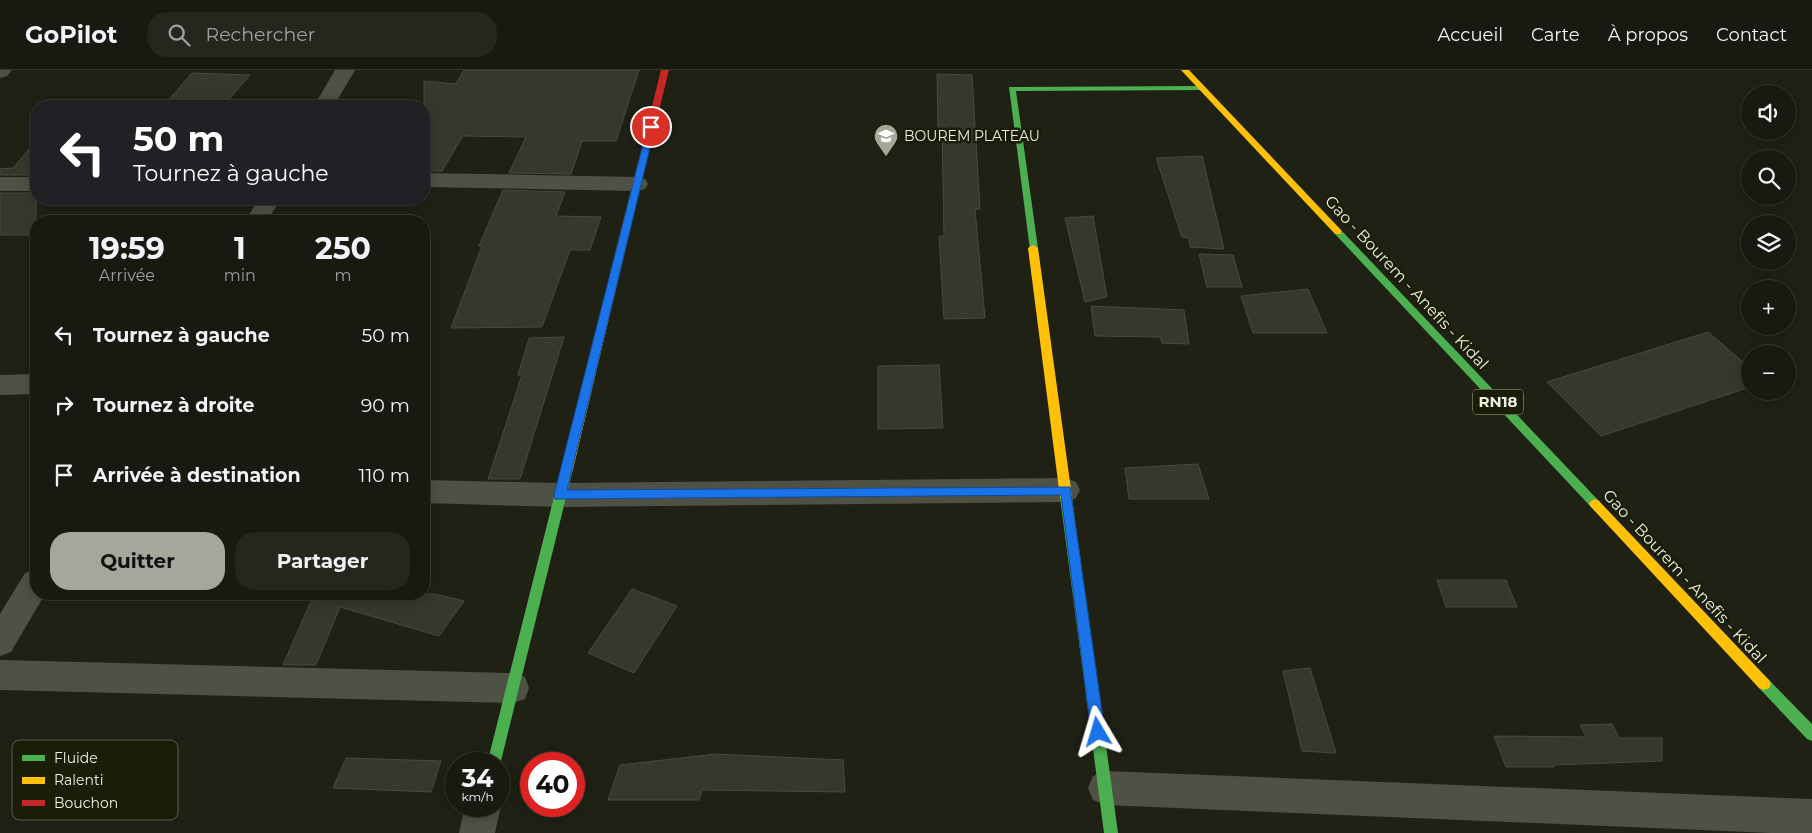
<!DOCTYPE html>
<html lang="fr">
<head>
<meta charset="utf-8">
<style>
	body { margin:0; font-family:Montserrat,sans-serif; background:#25261e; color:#f1f3f6; height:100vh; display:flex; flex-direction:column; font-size:19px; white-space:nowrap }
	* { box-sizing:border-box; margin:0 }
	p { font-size:16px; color:#9fa09f }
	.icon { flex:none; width:28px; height:28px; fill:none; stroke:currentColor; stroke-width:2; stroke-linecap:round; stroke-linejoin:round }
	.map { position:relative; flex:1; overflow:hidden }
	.side { position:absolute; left:30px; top:145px; width:400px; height:385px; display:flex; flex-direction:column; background:#181910; border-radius:20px; box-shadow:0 2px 12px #0003,0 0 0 1px #363830 }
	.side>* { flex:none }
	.top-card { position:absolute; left:30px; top:30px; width:400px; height:105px; border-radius:20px; box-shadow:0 2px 12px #0003,0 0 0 1px #363830; background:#202124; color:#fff; overflow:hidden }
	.fabs { position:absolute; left:1741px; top:15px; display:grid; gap:10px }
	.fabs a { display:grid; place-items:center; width:55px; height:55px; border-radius:50%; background:#181910; box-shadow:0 2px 12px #0003,0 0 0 1px #363830; font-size:25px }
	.speed { position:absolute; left:445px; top:682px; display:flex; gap:10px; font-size:25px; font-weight:700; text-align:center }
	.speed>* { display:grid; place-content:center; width:65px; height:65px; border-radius:50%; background:#181910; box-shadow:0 2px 12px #0003,0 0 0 1px #363830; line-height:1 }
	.speed small { font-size:12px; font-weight:400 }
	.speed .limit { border:8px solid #d22; background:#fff; color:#111 }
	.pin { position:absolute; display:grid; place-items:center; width:42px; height:42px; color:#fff; margin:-21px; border:2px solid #fff; border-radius:50%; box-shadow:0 1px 5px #0007 }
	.me { position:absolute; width:55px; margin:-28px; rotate:353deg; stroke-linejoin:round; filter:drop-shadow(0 0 4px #0008) }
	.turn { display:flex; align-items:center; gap:18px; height:105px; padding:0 20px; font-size:22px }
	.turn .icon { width:65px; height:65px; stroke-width:2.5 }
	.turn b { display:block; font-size:35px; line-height:42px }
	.eta { display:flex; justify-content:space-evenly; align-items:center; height:85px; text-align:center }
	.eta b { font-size:30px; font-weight:700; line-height:35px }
	.action { display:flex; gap:10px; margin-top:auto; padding:10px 20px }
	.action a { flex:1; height:58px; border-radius:20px; background:#a5a79a; color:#111; font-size:20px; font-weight:700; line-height:58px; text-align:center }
	.action a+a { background:#25261e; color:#f1f3f6 }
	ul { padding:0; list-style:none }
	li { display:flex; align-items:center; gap:15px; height:70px; padding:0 20px }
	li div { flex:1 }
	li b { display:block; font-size:19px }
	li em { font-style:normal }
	header { display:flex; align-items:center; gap:30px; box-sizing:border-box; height:70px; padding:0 25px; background:#181910; border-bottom:1px solid #363830 }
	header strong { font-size:24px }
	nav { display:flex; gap:28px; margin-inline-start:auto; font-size:18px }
	.search { width:350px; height:45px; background:#25261e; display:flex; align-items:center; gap:12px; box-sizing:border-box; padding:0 18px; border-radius:20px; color:#9fa09f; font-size:19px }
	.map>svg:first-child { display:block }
	.building { fill:#36382c; stroke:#494a40 }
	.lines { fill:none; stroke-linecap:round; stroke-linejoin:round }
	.street { fill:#505145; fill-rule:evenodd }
	.fast { fill:#4caf50; fill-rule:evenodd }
	.slow { fill:#ffc107; fill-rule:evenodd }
	.jam { fill:#c62828; fill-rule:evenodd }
	.route { fill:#1a73e8; stroke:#114b97 }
	.labels { text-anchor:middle; stroke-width:5; stroke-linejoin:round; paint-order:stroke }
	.far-poi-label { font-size:14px; fill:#edefe1; stroke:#1a1d07; text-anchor:start }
	.shield { fill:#1a1d07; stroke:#aeb0a0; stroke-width:1 }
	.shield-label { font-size:15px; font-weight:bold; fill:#edefe1 }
	.street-label { font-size:16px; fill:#edefe1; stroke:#1a1d07 }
	.key { fill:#1a1d07; stroke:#595c48; stroke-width:1 }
	.key-label { font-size:14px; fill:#edefe1 }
</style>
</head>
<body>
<header>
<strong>GoPilot</strong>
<div class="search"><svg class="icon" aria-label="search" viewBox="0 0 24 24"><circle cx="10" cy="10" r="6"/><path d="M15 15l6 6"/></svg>Rechercher</div>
<nav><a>Accueil</a><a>Carte</a><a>À propos</a><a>Contact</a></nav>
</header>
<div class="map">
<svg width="1812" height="763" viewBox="0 0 1812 763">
	<rect width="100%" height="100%" fill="#202115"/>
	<g class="building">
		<path d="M464 0H639L616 71H582L571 104 509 103 526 67 463 66 442 101H424V11L456 14Z"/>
		<path d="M192 3 250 5 223 36H172L175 33H166Z"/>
		<path d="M937 4 972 5 980 139H975L985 248 944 249 939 166H944L942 58H938Z"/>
		<path d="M36 71V105H0V99L13 98Z"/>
		<path d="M1202 86 1224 179 1190 177 1189 168 1182 167 1156 88Z"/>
		<path d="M503 120 565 122 556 146 601 147 590 180H570L542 257 451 258 482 176H479Z"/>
		<rect x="0" y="123" width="36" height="42"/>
		<path d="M1093 146 1107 227 1085 232 1065 148Z"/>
		<path d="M1199 184 1233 185 1242 217H1207Z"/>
		<path d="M1308 219 1327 263H1253L1241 226Z"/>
		<path d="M1091 236 1184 240 1189 274 1162 273 1161 267 1095 266Z"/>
		<path d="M1708 262 1750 298V317L1601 366 1547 312Z"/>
		<path d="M564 267 520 409H488L522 305H518L529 268Z"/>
		<path d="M939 295 943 358 878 359V296Z"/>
		<path d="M1198 394 1209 429H1129L1125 398Z"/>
		<path d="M1437 510H1506L1517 537H1446Z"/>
		<path d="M632 519 677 536 634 603 588 583Z"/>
		<path d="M322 524H435L464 531 439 566 340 537 316 595H283L311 531H321Z"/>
		<path d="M1310 598 1336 683 1302 681 1283 601Z"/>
		<path d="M1612 654 1619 668H1662V691L1554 695V697H1506L1494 666 1586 667 1580 655Z"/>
		<path d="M716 684 843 690 845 722 702 720 699 730H608L620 695Z"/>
		<path d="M346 688 441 691 431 722 333 718Z"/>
	</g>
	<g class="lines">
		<g class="street">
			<path d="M0 0H12L7 6 0 8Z"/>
			<path d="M335 0H355L334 36H314Z"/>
			<path d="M424 103 637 107 645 109 648 114 645 119 637 121 424 117Z"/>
			<rect x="0" y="107" width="36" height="14"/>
			<path d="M259 129H281L267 151H245Z"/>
			<path d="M36 304V324L0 325V305Z"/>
			<path d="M1066 408 1076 412 1080 420 1076 428 1066 432 560 437 424 433V410L560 413Z"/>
			<path d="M36 499V524H45L11 582 0 586V544L25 503Z"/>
			<path d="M0 590 513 603 525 607 529 618 525 629 513 633 0 620Z"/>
			<path d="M1105 701 1812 729V763H1771L1105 735 1093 730 1088 718 1093 706Z"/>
			<path d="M499 732 501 736 495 763H459L465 736H499Z"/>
		</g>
		<g class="fast">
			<path d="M1201 16 1205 18 1204 20 1016 21 1038 178 1036 180H1030L1009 17Z"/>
			<path d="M1338 159 1341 160 1599 431 1601 434 1599 437 1595 439 1591 437 1335 164V160Z"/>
			<path d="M567 394 571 396 573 399 499 699V694H487L561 399 563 396Z"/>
			<path d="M1066 422 1070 424 1072 427 1118 763H1104L1060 427 1062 424Z"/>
			<path d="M1764 608 1769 610 1812 654V671L1807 669 1759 618 1757 614 1759 610Z"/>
		</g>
		<g class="slow">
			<path d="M1181 0H1189L1341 160V164H1335Z"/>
			<path d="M642 90 646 93 573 399 571 402H563L561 399 638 93Z"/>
			<path d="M1033 175 1038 178 1072 427 1070 430H1062L1060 427 1028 178Z"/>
			<path d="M1595 429 1599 431 1769 610 1771 614 1769 618 1764 620 1759 618 1591 437 1589 434 1591 431Z"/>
		</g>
		<path class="jam" d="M661 0H669L646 93 642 96 638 93Z"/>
	</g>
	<path class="route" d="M648 55 655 57 567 420 1070 417 1105 662 1103 667 1098 669 1093 667 1091 662 1061 425 555 429 554 425Z"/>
	<defs>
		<symbol id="school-pin" viewBox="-11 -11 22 30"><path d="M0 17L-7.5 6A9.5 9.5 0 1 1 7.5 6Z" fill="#a5a79a" stroke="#1a1d07"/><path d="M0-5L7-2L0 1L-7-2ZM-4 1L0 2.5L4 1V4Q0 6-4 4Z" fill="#fff"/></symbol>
	</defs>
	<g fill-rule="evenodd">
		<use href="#school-pin" x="872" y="52" width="28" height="38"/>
	</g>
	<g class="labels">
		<g class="far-poi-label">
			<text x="904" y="71">BOUREM PLATEAU</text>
		</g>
		<rect class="shield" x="1473" y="319.5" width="50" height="25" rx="4"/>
		<g class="shield-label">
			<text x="1498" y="337">RN18</text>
		</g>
		<g class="street-label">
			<text transform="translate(1407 212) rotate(47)" y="6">Gao - Bourem - Anefis - Kidal</text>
			<text transform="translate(1685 506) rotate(47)" y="6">Gao - Bourem - Anefis - Kidal</text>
		</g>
	</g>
	<rect x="12" y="670" width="166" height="80" rx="8" class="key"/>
	<rect x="22" y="685" width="23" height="6" fill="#4caf50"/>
	<rect x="22" y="707" width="23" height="7" fill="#ffc107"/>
	<rect x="22" y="730" width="23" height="6" fill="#c62828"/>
	<g class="key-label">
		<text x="54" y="693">Fluide</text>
		<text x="54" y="715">Ralenti</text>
		<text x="54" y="738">Bouchon</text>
	</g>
</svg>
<div class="fabs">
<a><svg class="icon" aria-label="sound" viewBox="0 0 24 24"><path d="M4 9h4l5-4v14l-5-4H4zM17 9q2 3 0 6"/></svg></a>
<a><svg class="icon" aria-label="search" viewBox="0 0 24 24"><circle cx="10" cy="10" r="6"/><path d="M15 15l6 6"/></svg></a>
<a><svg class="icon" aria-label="layers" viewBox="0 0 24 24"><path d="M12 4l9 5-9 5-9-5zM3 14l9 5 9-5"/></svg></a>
<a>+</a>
<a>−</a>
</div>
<div class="speed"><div>34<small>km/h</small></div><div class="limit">40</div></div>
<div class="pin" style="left:651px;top:57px;background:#d93025"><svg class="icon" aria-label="arrive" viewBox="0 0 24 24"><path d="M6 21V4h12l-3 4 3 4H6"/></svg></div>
<svg class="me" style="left:1098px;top:662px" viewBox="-20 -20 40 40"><path d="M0-17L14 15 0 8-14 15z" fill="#1a73e8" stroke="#fff" stroke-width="4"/></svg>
<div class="top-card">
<div class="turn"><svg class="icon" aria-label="left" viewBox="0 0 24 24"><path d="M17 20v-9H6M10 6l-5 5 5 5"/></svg><div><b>50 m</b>Tournez à gauche</div></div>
</div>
<section class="side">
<div class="eta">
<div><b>19:59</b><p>Arrivée</p></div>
<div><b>1</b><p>min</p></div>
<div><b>250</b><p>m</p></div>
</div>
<ul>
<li><svg class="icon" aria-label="left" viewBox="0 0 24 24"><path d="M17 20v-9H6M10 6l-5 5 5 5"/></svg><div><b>Tournez à gauche</b></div><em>50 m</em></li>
<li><svg class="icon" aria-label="right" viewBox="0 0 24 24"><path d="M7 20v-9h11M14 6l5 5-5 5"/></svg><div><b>Tournez à droite</b></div><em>90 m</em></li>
<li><svg class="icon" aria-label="arrive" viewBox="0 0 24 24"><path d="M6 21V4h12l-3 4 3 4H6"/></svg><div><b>Arrivée à destination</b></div><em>110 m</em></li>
</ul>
<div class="action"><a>Quitter</a><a>Partager</a></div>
</section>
</div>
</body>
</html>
